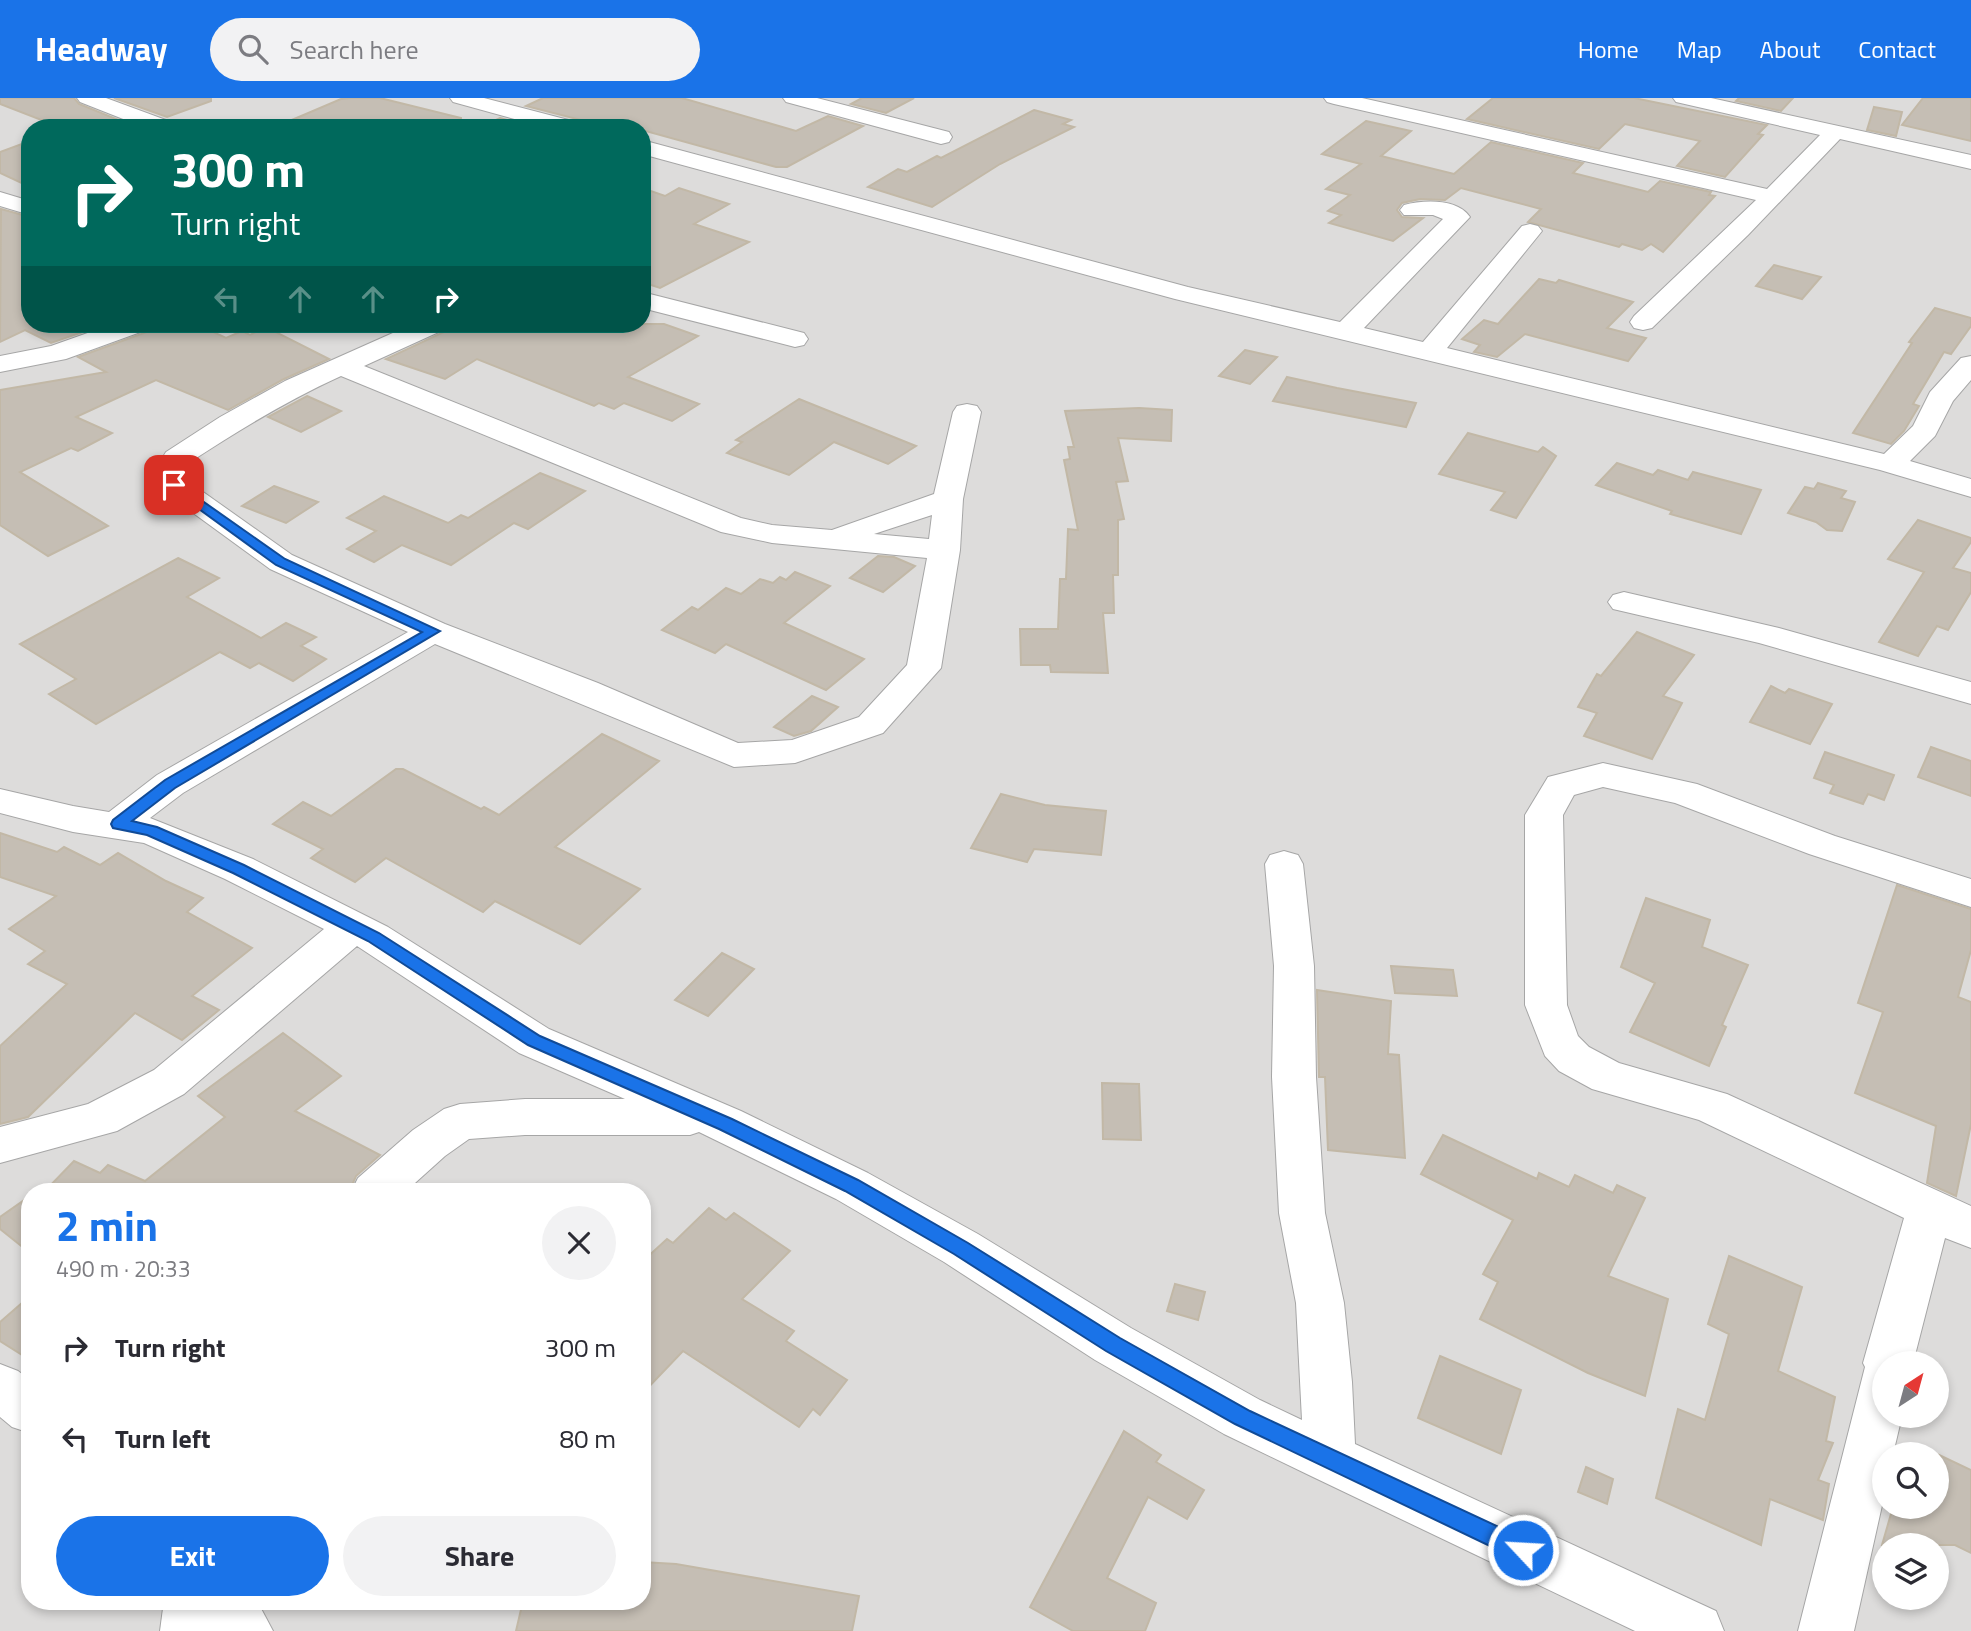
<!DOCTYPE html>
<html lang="en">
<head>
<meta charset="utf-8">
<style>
	body { margin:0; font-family:"Titillium Web",sans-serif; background:#f2f2f3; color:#2b2b33; height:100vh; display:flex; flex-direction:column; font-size:26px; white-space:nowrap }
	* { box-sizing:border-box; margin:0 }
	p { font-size:23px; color:#7c7c81 }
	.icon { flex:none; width:38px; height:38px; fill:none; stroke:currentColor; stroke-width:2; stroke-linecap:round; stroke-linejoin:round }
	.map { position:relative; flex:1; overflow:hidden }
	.panel { position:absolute; left:21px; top:1085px; width:630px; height:427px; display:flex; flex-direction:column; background:#fff; border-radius:28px; box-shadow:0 4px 10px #0003 }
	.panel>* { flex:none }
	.banner { position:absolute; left:21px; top:21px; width:630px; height:214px; border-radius:28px; box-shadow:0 4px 10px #0003; background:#00695c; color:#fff; overflow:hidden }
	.needle { width:46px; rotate:36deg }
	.fabs { position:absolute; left:1872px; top:1253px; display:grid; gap:14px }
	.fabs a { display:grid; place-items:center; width:77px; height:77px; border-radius:50%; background:#fff; box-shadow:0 4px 10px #0003; font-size:35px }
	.pin { position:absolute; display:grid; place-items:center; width:60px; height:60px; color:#fff; margin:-30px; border-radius:14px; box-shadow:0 4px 10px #0006 }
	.me { position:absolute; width:77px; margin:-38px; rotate:295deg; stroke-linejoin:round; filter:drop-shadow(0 0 5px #0008) }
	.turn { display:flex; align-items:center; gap:24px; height:147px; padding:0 35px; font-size:32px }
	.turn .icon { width:91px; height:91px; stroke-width:2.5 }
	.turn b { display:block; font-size:49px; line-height:60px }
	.lanes { display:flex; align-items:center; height:66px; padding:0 35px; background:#0003; justify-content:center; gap:35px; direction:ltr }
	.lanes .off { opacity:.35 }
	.round { display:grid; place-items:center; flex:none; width:74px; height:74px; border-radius:37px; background:#f2f2f3 }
	.summary { display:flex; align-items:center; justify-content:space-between; height:119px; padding:0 35px }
	h1 { font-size:42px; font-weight:700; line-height:52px; color:#1a73e8 }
	.button { display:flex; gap:14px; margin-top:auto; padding:14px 35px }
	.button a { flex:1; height:80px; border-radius:42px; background:#1a73e8; color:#fff; font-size:28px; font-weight:700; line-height:80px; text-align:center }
	.button a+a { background:#f2f2f3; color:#2b2b33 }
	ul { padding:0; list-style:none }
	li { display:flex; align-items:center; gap:21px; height:91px; padding:0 35px }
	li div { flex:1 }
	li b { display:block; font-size:26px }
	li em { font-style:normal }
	header { display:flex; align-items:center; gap:42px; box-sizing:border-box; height:98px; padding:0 35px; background:#1a73e8; color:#fff }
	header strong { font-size:33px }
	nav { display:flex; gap:38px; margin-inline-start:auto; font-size:24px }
	.search { width:490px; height:63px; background:#f2f2f3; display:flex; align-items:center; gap:18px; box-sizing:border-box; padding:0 24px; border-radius:38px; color:#7c7c81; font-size:26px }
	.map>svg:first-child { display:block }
	.residential { fill:#dddcdb; fill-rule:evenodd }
	.building { fill:#c5beb4; stroke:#c2b8a6; stroke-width:2 }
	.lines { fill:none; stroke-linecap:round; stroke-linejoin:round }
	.street-casing { stroke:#a6a6a6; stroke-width:2 }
	.street { fill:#fff; fill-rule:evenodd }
	.route { fill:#1a73e8; stroke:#114b97; stroke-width:2 }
</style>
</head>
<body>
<header>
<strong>Headway</strong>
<div class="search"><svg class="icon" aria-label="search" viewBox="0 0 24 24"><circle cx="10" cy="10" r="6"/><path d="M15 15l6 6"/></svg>Search here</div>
<nav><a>Home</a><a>Map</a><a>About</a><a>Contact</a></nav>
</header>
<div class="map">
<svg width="1971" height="1533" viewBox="0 0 1971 1533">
	<rect width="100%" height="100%" fill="#f0eee4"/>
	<path class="residential" d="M0 0H1971V1533H0ZM30 30H642V226H30ZM30 1094H642V1503H30ZM1885 1265H1937V1318H1885ZM1885 1356H1937V1409H1885ZM1885 1447H1937V1500H1885Z"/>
	<g class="building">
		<path d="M0 0H74L79 6 138 30H62L0 6Z"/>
		<path d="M114 0H211V3L167 19Z"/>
		<path d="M351 0H380L461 20 460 30H273L341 1Z"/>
		<path d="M543 0H682L796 33 828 18 863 28 787 69H776L642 32V30H585L581 22 526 8Z"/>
		<path d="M862 0H914L886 15 851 6Z"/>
		<path d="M1493 0H1634L1767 27 1758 36 1763 37 1725 79 1677 68 1700 43 1625 26 1599 51 1467 21Z"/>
		<path d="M1739 0H1793L1781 13 1736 3Z"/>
		<path d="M1923 0H1971V43L1902 27Z"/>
		<path d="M1874 9 1902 14 1896 38 1867 32Z"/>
		<path d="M1034 12 1071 22 1063 26 1074 29 1000 66 932 109 868 89 898 71 907 74 937 58 941 60Z"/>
		<path d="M500 20 536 30H479Z"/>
		<path d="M1366 23 1411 33 1381 58 1454 76 1491 44 1583 65 1573 75 1648 94 1660 83 1711 94 1709 97 1715 98 1663 154 1651 146 1642 152 1622 146 1619 149 1528 124 1541 111 1461 90 1445 102 1420 101 1402 105 1397 112 1402 119 1423 120 1393 143 1329 125 1341 117 1328 113 1350 97 1326 91 1361 66 1322 56Z"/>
		<path d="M30 43V89L0 75V54Z"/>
		<path d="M642 90 665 98 679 90 729 106 694 126 749 144 660 190 642 184Z"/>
		<path d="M1 111 30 119V226H106L51 245 25 232 0 244Z"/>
		<path d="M1774 167 1821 179 1802 201 1756 188Z"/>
		<path d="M1539 181 1556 185 1559 182 1633 204 1607 230 1646 240 1628 263 1525 236 1497 259 1474 254 1480 247 1462 241 1484 222 1498 226Z"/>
		<path d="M1935 210 1971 220V228L1951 256 1944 254 1913 306 1919 308 1904 333 1891 346 1853 335 1912 245 1909 244Z"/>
		<path d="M153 226H196L226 240 242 233 250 237 266 229 329 261 284 281 228 312 156 282 76 319 112 335 78 353 71 350 20 374 108 428 48 458 0 427V292L106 274 78 259 147 234Z"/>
		<path d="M450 226H664L698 238 628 279 699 306 672 323 624 305 614 311 599 305 594 308 477 261 445 281 386 261 444 234Z"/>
		<path d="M1245 252 1277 259 1250 286 1219 278Z"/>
		<path d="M1287 279 1337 290 1416 305 1406 329 1273 303Z"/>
		<path d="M307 298 341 313 301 334 268 319Z"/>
		<path d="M799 301 916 348 888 366 834 344 789 377 727 355 742 344 736 342Z"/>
		<path d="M1139 310 1172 312 1171 343 1118 340 1128 383 1116 384 1124 421 1118 422V477H1113L1114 515H1103L1108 575 1051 574 1050 567H1021L1020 531H1058L1060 481H1066L1068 431 1078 432 1064 362 1070 361 1068 349H1074L1065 313Z"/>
		<path d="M1468 335 1538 354 1543 349 1556 358 1516 420 1491 412 1505 394 1439 376Z"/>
		<path d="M1617 365 1653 377 1658 372 1688 382 1693 374 1761 392 1741 436 1670 416 1672 413 1596 387Z"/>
		<path d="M540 375 585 393 528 431 514 425 451 467 402 447 374 464 347 451 376 433 347 420 384 398 448 425 461 417 468 420Z"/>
		<path d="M1818 385 1846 393 1841 400 1855 404 1842 433 1827 432 1816 424 1788 415 1805 389 1814 391Z"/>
		<path d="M274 388 318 404 286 425 242 408Z"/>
		<path d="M1918 422 1971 440V444L1953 470 1971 475V494L1948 532 1937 528 1918 558 1879 544 1924 474 1888 461Z"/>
		<path d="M878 458 894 459 915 468 883 494 850 480Z"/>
		<path d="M178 460 219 480 187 499 261 540 286 525 316 539 301 548 326 561 293 583 259 565 250 570 220 554 96 626 49 596 76 581 20 546Z"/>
		<path d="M795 474 830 488 784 525 864 561 826 592 726 546 715 555 662 532 692 509 698 512 726 490 741 496 760 481 773 485 780 479 786 482Z"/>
		<path d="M1637 534 1694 557 1663 598 1682 605 1652 661 1584 638 1597 615 1578 609 1597 576 1601 578Z"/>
		<path d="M1771 588 1785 595 1789 591 1832 606 1810 646 1750 624Z"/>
		<path d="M812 598 838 609 811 633 794 638 774 629Z"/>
		<path d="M602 636 659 663 555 749 640 791 580 846 495 803 483 814 386 760 355 784 311 760 323 751 273 726 303 704 331 718 396 671H403L481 711 484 709 499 717Z"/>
		<path d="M1931 649 1971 663V698L1918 679Z"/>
		<path d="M1825 654 1894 677 1884 702 1868 696 1863 706 1830 695 1834 687 1814 680Z"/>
		<path d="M1001 696 1045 707 1106 713 1101 757 1034 751 1027 764 971 750Z"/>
		<path d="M0 735 57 754 64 749 100 767 118 755 166 783 203 800 187 814 252 850 192 898 219 912 182 942 135 915 28 1019 0 1026V948L67 886 28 866 45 853 9 831 56 798 0 779Z"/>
		<path d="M1897 787 1971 811V852L1958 899 1971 904V1026L1956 1098 1927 1085 1936 1028 1855 995 1883 914 1858 905Z"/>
		<path d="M1646 800 1710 822 1702 849 1748 867 1722 927 1726 929 1709 968 1630 934 1655 885 1621 869Z"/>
		<path d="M722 855 754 871 708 918 675 902Z"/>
		<path d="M1391 868 1453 872 1457 898 1395 895Z"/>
		<path d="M1317 892 1391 903 1388 956 1399 957 1405 1060 1328 1052 1325 979H1319Z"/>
		<path d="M283 935 341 978 295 1013 380 1057 356 1078 349 1094H44L74 1063 100 1075 108 1067 145 1083 225 1019 198 998Z"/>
		<path d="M1102 985 1139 986 1141 1042 1103 1041Z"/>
		<path d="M1443 1037 1537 1081 1539 1075 1569 1089 1575 1077 1613 1095 1617 1087 1645 1100 1608 1178 1668 1201 1645 1298 1588 1275 1480 1221 1498 1184 1483 1176 1513 1122 1421 1076Z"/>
		<path d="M30 1098V1155L0 1131V1119Z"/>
		<path d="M709 1110 726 1122 734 1115 790 1153 742 1201 794 1233 786 1243 847 1282 820 1317 813 1311 799 1329 683 1253 642 1296V1164L667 1141 673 1145Z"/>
		<path d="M1729 1158 1802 1189 1778 1273 1835 1299 1826 1343 1833 1345 1818 1382 1829 1386 1823 1422 1770 1401 1761 1447 1656 1400 1678 1311 1705 1322 1729 1236 1708 1226Z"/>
		<path d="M1175 1186 1205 1194 1198 1222 1167 1213Z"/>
		<path d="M30 1198V1262L0 1243V1224Z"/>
		<path d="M1440 1258 1521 1292 1501 1356 1418 1320Z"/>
		<path d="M1124 1333 1161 1357 1156 1364 1204 1392 1187 1421 1148 1399 1107 1480 1156 1505 1145 1533H1073L1030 1509Z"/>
		<path d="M1937 1356 1971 1372V1455L1955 1447H1882L1893 1409H1937Z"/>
		<path d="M1586 1369 1613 1381 1607 1406 1578 1394Z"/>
		<path d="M642 1464 676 1466 859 1498 852 1533H516L523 1503H642Z"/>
	</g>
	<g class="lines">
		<defs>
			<g id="street">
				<path d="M77 0H106L174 25 177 30H146L80 4Z"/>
				<path d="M450 0H484L580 25 583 30H547L453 4Z"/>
				<path d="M783 0H817L949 34 952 39 949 44 941 46 786 4Z"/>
				<path d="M1324 0H1362L1767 91 1820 37 1676 4 1673 0H1711L1971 57V71L1840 41 1748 137 1652 230 1643 232 1634 230 1630 224 1634 218 1756 102 1334 6 1327 4Z"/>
				<path d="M642 42 1188 189 1340 224 1443 121 1433 117H1404L1400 112 1404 107C1423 102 1457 100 1470 119L1364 230 1423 244 1522 128 1530 126 1538 128 1542 133 1538 138 1447 250 1884 356 1913 328 1930 294 1961 260 1971 258V282L1953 303 1935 338 1910 363 1971 381V399L1880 372 1175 201 642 56Z"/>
				<path d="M0 94 30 103V117L0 108Z"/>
				<path d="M642 194 804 235 808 241 804 247 795 249 642 210Z"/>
				<path d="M113 226H150L146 232 66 261 0 274V258L51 248Z"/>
				<path d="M413 226H447L443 232 364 268 741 420 772 427 832 432 934 396 953 314 957 308 967 306 977 308 981 314 963 401 960 452 941 570 883 635 795 665 734 669 435 546 183 695 150 720 253 761 388 829 549 931 741 1013 868 1075 978 1136 1131 1230 1260 1302 1302 1322 1296 1205 1279 1115 1272 979 1274 868 1265 766 1270 757 1284 753 1298 757 1303 766 1314 868 1316 979 1325 1115 1344 1205 1352 1284 1355 1346 1716 1513 1724 1533H1635L1311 1378 1224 1336 1095 1262 944 1164 836 1101 699 1034 690 1037H525L469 1041 445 1058 405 1094H351L358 1080 413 1032 444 1011 460 1006 525 1001H625L519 955 357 848 184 996 117 1033 0 1065V1029L88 1006 154 972 324 831 225 781 144 745 73 734 0 715V691L73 708 109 714 157 677 408 534 270 471 163 393C157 383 159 364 166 354L220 319 285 283ZM341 278 721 434 772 445 927 460 907 567 859 619 792 642 738 645 598 585 445 526 292 457 189 384 190 364C239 332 288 302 341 278ZM932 417 929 441 874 436Z"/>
				<path d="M1624 494 1779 530 1971 584V606L1759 545 1613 511 1608 504 1613 497Z"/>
				<path d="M1603 665 1697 686 1835 738 1971 781V809L1809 756 1675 705 1603 689 1574 697 1563 717 1567 907 1578 938 1589 949 1619 965 1727 996 1971 1108V1150L1945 1140 1913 1265H1885V1318H1902L1893 1356H1885V1394L1854 1533H1798L1865 1269 1863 1265 1904 1120 1699 1022 1592 991 1559 973 1545 958 1525 907V717L1548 679Z"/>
				<path d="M0 1266 18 1273 30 1282V1335L12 1329 0 1319Z"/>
				<path d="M164 1503H257L273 1533H160Z"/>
			</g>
		</defs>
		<use href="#street" class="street-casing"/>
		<use href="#street" class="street"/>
	</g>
	<path class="route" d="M174 383 285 461 440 533 175 690 132 723 157 729 244 767 379 835 540 938 732 1021 858 1082 968 1145 1120 1240 1250 1313 1531 1444 1535 1452 1531 1460 1523 1463 1515 1460 1235 1326 1106 1253 954 1156 845 1093 719 1031 528 947 368 843 233 775 147 737 113 730 111 726 113 722 165 682 422 534 276 467 170 390 168 387Z"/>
</svg>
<div class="fabs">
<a><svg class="needle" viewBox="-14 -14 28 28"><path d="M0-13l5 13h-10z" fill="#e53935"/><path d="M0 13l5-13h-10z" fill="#7c7c81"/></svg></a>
<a><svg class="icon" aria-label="search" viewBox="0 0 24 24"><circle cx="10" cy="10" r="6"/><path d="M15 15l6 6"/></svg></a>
<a><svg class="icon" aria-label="layers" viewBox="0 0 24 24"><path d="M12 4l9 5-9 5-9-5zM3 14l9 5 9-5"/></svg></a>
</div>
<div class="pin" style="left:174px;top:387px;background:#d93025"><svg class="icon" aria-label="arrive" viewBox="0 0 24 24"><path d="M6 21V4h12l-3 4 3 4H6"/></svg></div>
<svg class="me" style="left:1523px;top:1452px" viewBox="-20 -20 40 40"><circle r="17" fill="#1a73e8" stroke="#fff" stroke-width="3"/><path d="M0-11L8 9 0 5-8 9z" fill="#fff"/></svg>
<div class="banner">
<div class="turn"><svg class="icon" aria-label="right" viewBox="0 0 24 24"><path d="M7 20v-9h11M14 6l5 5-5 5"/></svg><div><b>300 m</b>Turn right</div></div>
<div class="lanes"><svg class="icon off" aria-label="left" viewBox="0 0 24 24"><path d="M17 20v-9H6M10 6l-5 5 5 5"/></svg><svg class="icon off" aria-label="ahead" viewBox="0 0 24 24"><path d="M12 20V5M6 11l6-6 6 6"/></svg><svg class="icon off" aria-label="ahead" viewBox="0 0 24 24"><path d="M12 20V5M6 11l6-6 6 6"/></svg><svg class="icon" aria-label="right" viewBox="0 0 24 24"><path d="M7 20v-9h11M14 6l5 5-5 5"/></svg></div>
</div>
<section class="panel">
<div class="summary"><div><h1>2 min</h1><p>490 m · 20:33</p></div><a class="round"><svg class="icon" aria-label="close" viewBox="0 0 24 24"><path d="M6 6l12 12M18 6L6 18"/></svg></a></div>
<ul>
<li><svg class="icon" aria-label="right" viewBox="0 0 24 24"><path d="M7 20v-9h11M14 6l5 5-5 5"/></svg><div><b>Turn right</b></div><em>300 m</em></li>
<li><svg class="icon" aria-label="left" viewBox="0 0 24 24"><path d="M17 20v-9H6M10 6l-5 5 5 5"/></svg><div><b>Turn left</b></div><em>80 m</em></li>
</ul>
<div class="button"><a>Exit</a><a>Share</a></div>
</section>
</div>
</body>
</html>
